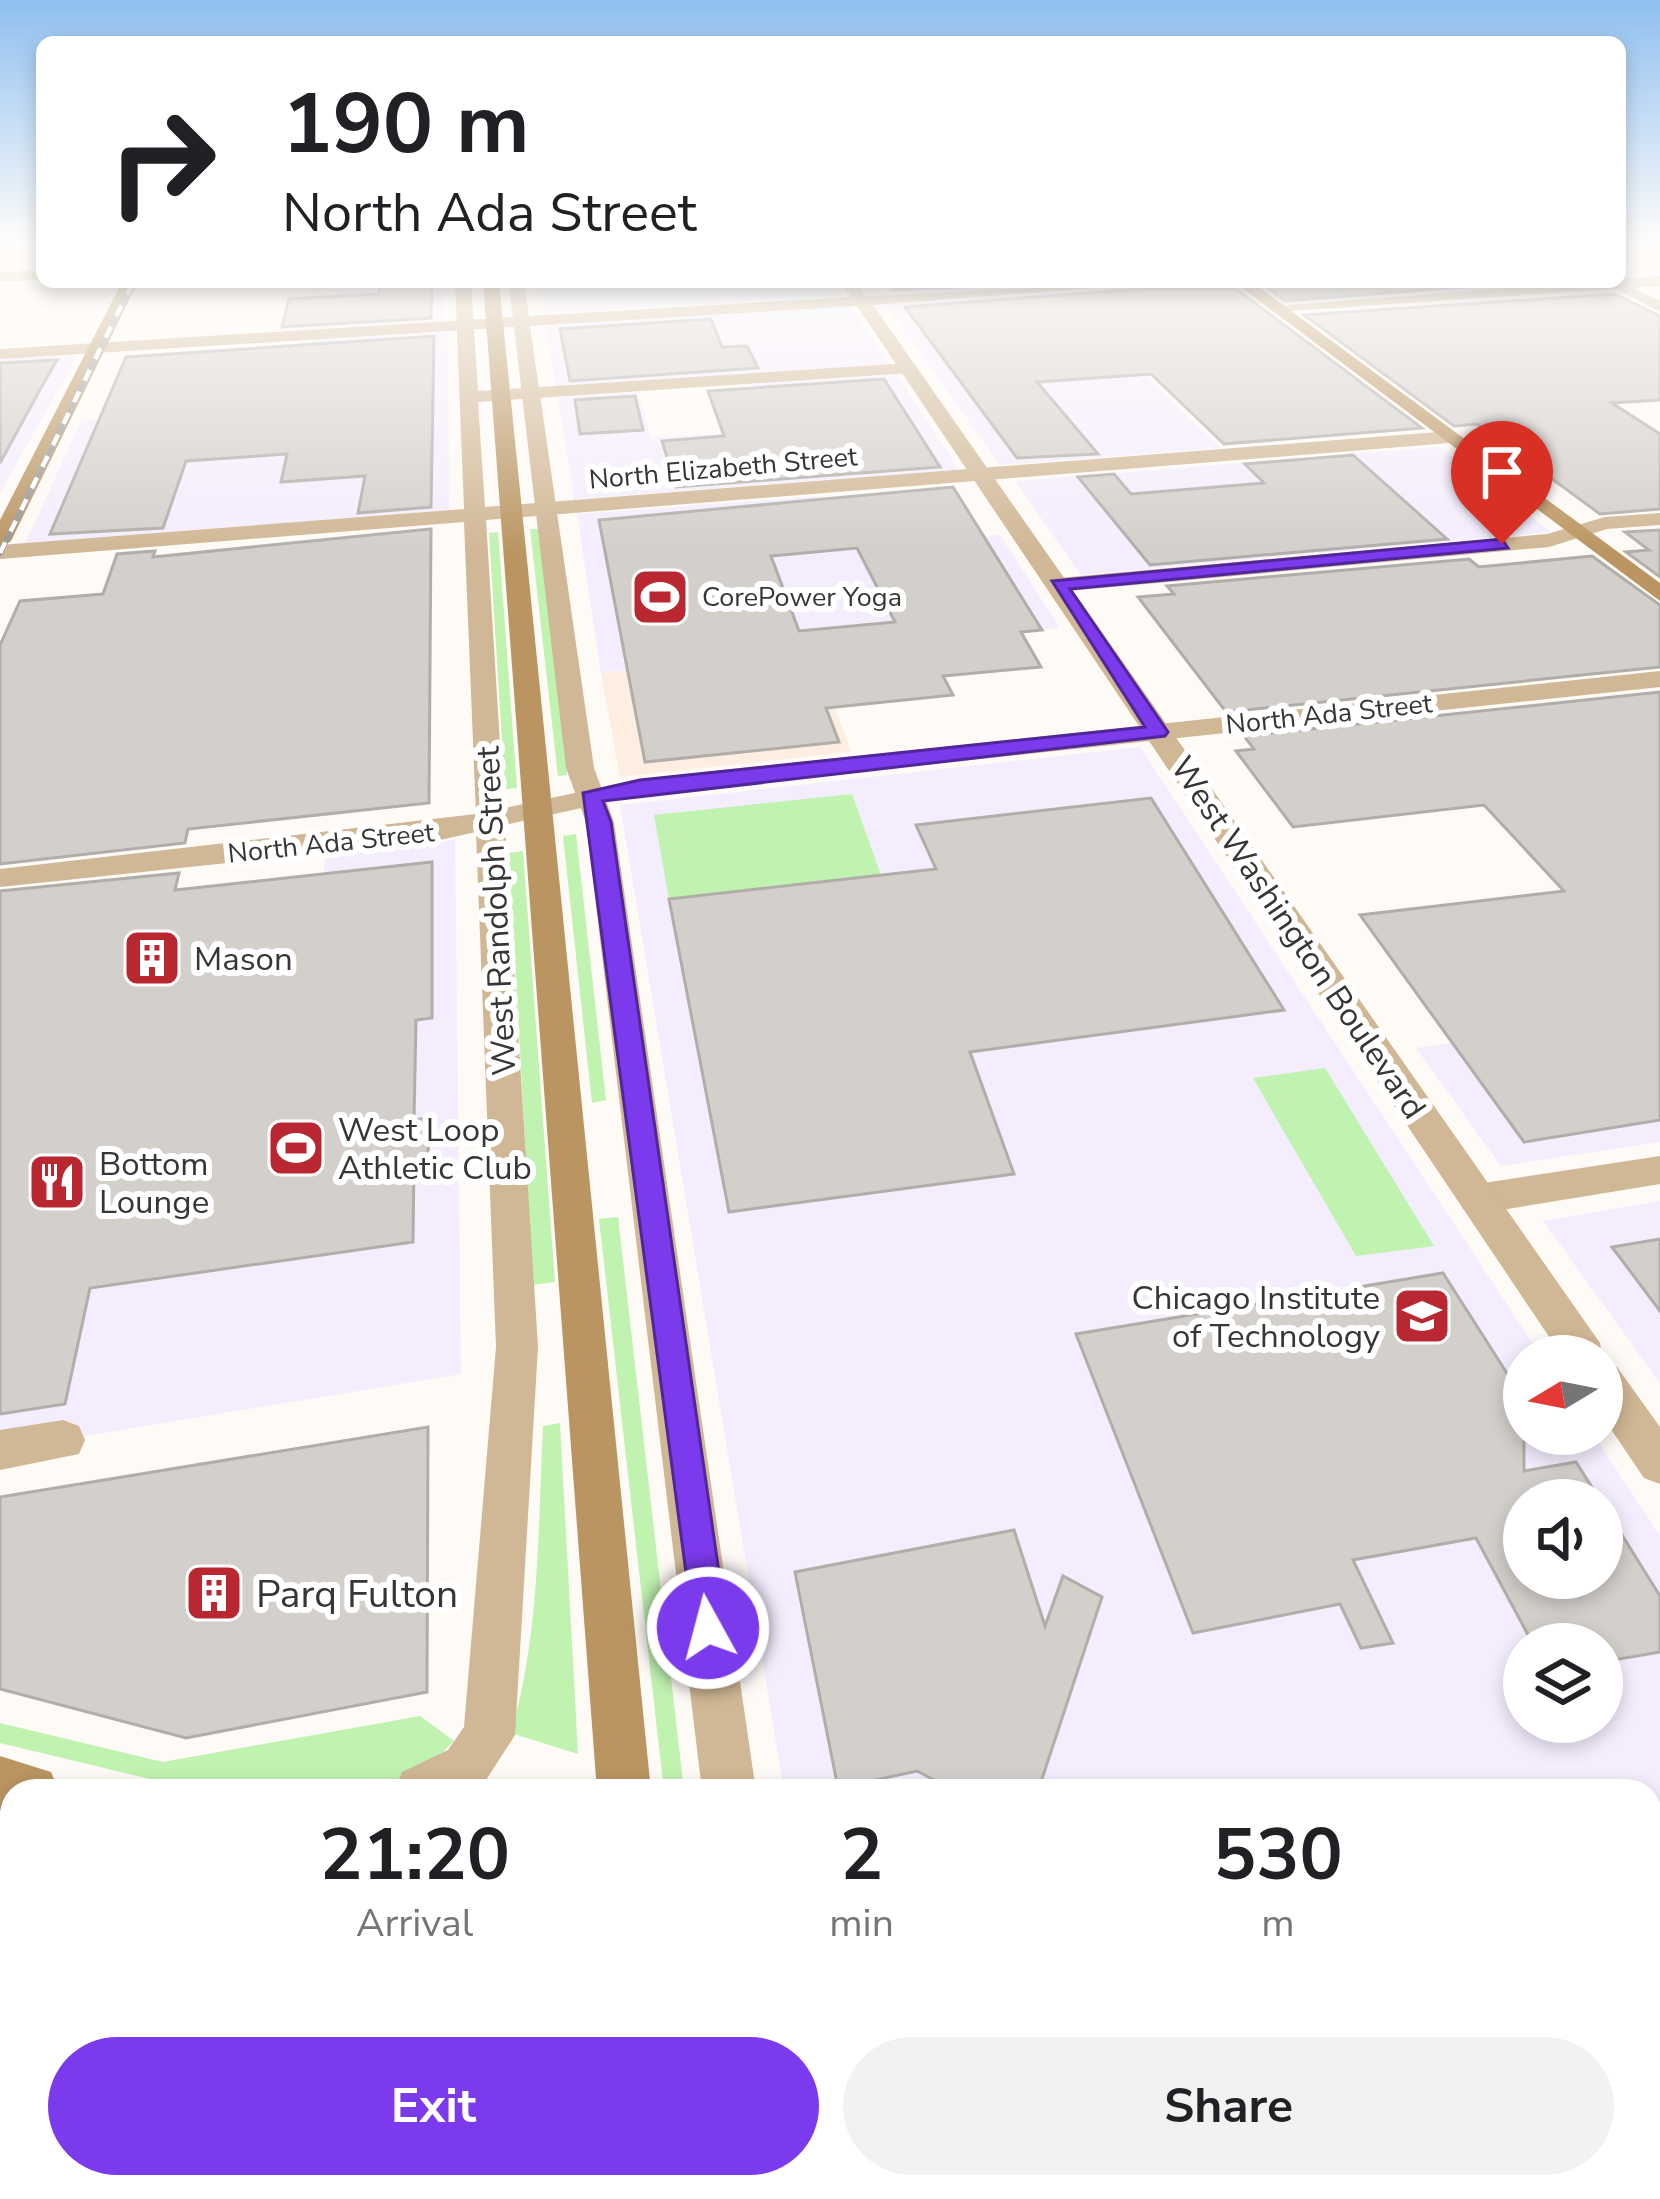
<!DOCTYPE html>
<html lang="en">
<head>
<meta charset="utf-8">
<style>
	body { margin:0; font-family:"Nunito Sans",sans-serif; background:#f2f2f2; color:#202124; height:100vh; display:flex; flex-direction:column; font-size:45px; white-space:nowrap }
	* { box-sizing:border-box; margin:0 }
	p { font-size:39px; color:#757577 }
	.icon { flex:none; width:66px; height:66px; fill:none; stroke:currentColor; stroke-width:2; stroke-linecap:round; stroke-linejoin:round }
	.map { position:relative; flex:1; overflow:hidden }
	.panel { position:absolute; left:0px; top:1779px; width:1662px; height:420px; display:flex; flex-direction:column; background:#fff; border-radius:36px 36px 0 0; box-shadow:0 6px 18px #0003 }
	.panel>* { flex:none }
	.guide { position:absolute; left:36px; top:36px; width:1590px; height:252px; border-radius:18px; box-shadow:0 6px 18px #0003; background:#fff; color:#202124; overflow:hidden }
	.needle { width:78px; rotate:260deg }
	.fabs { position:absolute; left:1503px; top:1335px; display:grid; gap:24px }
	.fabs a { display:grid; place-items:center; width:120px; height:120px; border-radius:50%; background:#fff; box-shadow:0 6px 18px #0003; font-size:60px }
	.pin { position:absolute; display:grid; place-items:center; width:102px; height:102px; color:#fff; margin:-123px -51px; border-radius:50% 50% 50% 0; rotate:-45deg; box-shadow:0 0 12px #0007 }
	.pin .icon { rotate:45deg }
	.me { position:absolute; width:132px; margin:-66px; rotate:353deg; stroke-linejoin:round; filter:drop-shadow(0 0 9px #0008) }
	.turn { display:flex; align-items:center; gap:42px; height:252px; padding:0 48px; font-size:54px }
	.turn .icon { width:156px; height:156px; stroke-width:2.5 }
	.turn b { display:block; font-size:84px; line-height:102px }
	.eta { display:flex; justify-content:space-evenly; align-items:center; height:204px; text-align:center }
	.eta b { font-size:72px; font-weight:700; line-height:84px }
	.action { display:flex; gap:24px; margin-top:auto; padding:24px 48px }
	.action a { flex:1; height:138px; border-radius:72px; background:#7c3aed; color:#fff; font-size:48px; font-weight:700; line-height:138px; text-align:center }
	.action a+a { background:#f2f2f2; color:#202124 }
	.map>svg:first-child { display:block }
	.commercial { fill:#f4edfe; fill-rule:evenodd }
	.education { fill:#fdeee1 }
	.green { fill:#c0f2b0 }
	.building { fill:#d3cfcb; stroke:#b1ada9; stroke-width:3; fill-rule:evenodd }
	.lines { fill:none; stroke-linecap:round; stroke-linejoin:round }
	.minor { fill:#d0b795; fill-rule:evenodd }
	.tertiary { fill:#d0b795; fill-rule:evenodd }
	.secondary { fill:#ba9562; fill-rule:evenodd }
	.rail-casing { stroke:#999693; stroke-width:6 }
	.rail { stroke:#fff; stroke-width:4.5; stroke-dasharray:12; stroke-linecap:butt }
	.route { fill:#7c3aed; stroke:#51269a; stroke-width:3 }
	.labels { text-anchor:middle; stroke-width:12; stroke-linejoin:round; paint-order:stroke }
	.far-street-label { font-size:27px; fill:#383634; stroke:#fff }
	.far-poi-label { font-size:27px; fill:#383634; stroke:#fff; text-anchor:start }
	.street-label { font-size:33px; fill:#383634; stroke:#fff }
	.poi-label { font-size:33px; fill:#383634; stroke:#fff; text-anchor:start }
	.near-poi-label { font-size:39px; fill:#383634; stroke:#fff; text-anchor:start }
</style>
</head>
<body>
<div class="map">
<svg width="1660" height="2199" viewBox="0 0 1660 2199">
	<rect width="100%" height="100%" fill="#fefaf6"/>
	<g class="commercial">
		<path d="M444 282 445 321 278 331 287 297Z"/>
		<path d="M536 282H834L842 294 547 313Z"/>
		<path d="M1060 293 1221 448 1000 465 885 304Z"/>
		<path d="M849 305 890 365 556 387 544 321Z"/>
		<path d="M448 331 449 510 25 543 82 420 285 407 299 341Z"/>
		<path d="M73 355 76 358 0 493V358Z"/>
		<path d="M896 373 959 470 574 499 558 397 638 392 651 438 771 430 753 384Z"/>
		<path d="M1439 447 1551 532 1081 575 1015 481Z"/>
		<path d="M824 496 849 549 1000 535 1060 628 601 673 577 514Z"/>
		<path d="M1140 747 1541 1356H1524V1434H1593L1660 1536V2199H1223L1202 2187H1650V1791H784L620 805ZM1524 1500H1602V1578H1524ZM1524 1644H1602V1722H1524Z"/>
		<path d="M455 840 461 1374 0 1450V1079L311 1021 325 856Z"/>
		<path d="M1660 1014V1142L1501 1166 1416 1048Z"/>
		<path d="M1660 1201V1383L1543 1221Z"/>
	</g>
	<path class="education" d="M815 653 851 752 620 777 601 673Z"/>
	<g class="green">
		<path d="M530 529H539L567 775 558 776Z"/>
		<path d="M498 532 517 788 505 789 489 533Z"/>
		<path d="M852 794 881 875 669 899 654 815Z"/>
		<path d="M576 834 606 1100 592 1103 563 836Z"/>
		<path d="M523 851 555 1282 533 1285 509 853Z"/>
		<path d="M1325 1068 1434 1246 1356 1256 1253 1078Z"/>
		<path d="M618 1217 684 1791H664L599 1219Z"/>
		<path d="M560 1423 578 1754 511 1733C540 1634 538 1528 543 1426Z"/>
		<path d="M420 1716 454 1741 418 1777 293 1791H200L0 1743V1723L163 1762Z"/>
		<path d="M180 2187H370L365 2199H196Z"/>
	</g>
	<g class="building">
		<path d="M432 282 431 318 282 327 289 299 379 294 380 284Z"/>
		<path d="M887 282H1073L893 290Z"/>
		<path d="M1347 282H1527L1285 301 1267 287Z"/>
		<path d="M1156 288 1236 289 1422 428 1224 444 1151 374 1037 382 1098 454 1017 458 905 307Z"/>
		<path d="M1615 294 1660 316V400L1612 403 1660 434V509L1600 514 1477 424 1454 426 1304 315Z"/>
		<path d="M711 319 722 347 747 346 758 368 570 381 560 329Z"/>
		<path d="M434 336 431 507 358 513 365 476 281 482 287 454 186 461 163 528 50 534 126 357Z"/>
		<path d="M57 360 42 386 0 463V363Z"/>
		<path d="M884 379 940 467 676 487 662 441 724 436 708 391Z"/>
		<path d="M635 396 643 430 580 434 575 400Z"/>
		<path d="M1353 455 1447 539 1150 565 1078 477 1114 474 1131 494 1264 483 1245 464Z"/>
		<path d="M953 487 1042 630 1021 632 1041 667 943 676 953 695 826 708 839 742 645 762 599 520ZM857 548 895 622 799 631 771 556Z"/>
		<path d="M431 529 429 803 188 829 185 843 0 864V645L20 601 103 594 117 554 155 551 153 557Z"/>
		<path d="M1660 530V577L1626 552 1649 550 1625 532Z"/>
		<path d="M1592 556 1660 605V667L1226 712 1138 597 1174 594 1167 586 1469 559 1479 567Z"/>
		<path d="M1660 692V1120L1524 1142 1360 915 1564 891 1484 805 1293 827 1236 751 1254 749 1244 736Z"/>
		<path d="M1151 798 1284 1010 970 1052 1014 1174 729 1212 669 899 936 869 916 825Z"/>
		<path d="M432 862V1018L416 1020 414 1120 429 1118 428 1159 414 1161 413 1242 90 1288 65 1404 0 1414V891L179 873 175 890Z"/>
		<path d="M1660 1239V1311L1612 1247Z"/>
		<path d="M1443 1273 1524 1400V1471L1576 1462 1600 1500H1524V1578H1602V1503L1660 1596V1652L1602 1662V1644H1533L1476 1538 1353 1560 1393 1643 1361 1648 1340 1604 1193 1633 1076 1334Z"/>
		<path d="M428 1427 427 1692 186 1738 0 1689V1497Z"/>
		<path d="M1014 1530 1045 1626 1063 1576 1102 1597 1038 1791H955L917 1771 838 1788 795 1572Z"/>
	</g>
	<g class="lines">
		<g class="minor">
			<path d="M42 270V280L0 282V272Z"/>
			<path d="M1620 281 1660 301V312L1603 282Z"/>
			<path d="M455 282H471L478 391 909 363 918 368 909 373 478 402 485 507 1450 431 1460 437 1450 443 486 520 504 808 640 779 1660 671V687L640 795 505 825 538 1347 515 1735 479 1791H394L402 1772 448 1750 464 1727 496 1347 476 832 435 841 0 887V869L476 814 464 522 0 559V545L464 509Z"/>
			<path d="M1660 513V525L1607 529 1549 547 1058 592 1046 585 1058 578 1547 534 1605 517Z"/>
			<path d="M1660 1156V1184L1477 1214 1463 1209 1458 1199 1463 1189 1477 1184Z"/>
			<path d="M63 1420 79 1426 85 1440 79 1454 0 1470V1430Z"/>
		</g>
		<g class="tertiary">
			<path d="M1660 276V286L1275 312 1267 307Z"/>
			<path d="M508 282H524L529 316 851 297 841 282H857L866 296 1171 282 873 305 1600 1343 1603 1362 1617 1367 1660 1427V1484L1644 1478 1602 1416V1356H1562L857 306 530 326 594 768 614 822 756 1791H702L586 822 566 768 514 327 0 359V349L513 317Z"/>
			<path d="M687 2187H754L759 2199H692Z"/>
		</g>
		<g class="secondary">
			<path d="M122 282H138L11 541 0 548V520Z"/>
			<path d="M483 282H499L651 1791H597Z"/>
			<path d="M1234 282H1252L1660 583V601Z"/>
			<path d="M0 1756 51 1772 59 1791H12V1813L0 1810Z"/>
			<path d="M0 1902 12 1905V1963L0 1958Z"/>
			<path d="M489 2187H554L549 2199H484Z"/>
			<path d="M986 2187H1064L1069 2199H991Z"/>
		</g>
		<defs>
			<path id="rail" d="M0 553 133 282"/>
		</defs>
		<use href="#rail" class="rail-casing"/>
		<use href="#rail" class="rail"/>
	</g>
	<linearGradient id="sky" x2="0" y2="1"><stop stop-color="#8fbfef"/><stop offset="0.44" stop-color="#fffdfb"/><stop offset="1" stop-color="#fffdfb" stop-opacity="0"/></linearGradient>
	<rect width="1660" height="554" fill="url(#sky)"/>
	<path class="route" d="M1502 539 1508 548 1070 589 1168 732 1165 736 603 801 611 822 727 1628 722 1641 708 1647 695 1641 583 793 640 780 1145 727 1052 581Z"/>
	<defs>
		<symbol id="stadium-square" viewBox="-11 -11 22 22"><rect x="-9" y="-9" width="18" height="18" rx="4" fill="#b92830" stroke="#fff"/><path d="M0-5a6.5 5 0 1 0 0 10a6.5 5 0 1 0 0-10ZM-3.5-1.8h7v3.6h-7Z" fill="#fff"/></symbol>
		<symbol id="building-square" viewBox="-11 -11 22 22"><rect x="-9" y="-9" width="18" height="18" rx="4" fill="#b92830" stroke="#fff"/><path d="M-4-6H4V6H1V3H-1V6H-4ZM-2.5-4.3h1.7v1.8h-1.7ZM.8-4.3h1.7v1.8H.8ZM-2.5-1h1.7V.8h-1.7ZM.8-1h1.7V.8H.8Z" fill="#fff"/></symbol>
		<symbol id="restaurant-square" viewBox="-11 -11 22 22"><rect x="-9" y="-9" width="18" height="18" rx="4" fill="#b92830" stroke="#fff"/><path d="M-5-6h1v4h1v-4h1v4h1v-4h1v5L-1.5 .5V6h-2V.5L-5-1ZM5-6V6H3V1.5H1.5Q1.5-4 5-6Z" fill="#fff"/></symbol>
		<symbol id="school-square" viewBox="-11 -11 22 22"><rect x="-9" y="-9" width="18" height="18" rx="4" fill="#b92830" stroke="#fff"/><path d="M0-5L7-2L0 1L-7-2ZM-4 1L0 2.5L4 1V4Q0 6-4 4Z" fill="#fff"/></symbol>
	</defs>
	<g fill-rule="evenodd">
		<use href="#stadium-square" x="627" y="564" width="66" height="66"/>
		<use href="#building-square" x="119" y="925" width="66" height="66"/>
		<use href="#stadium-square" x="263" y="1115" width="66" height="66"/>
		<use href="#restaurant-square" x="24" y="1149" width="66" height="66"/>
		<use href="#school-square" x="1389" y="1283" width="66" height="66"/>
		<use href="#building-square" x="181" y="1560" width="66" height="66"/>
	</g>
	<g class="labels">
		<g class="far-street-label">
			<text transform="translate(723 468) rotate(-5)" y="9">North Elizabeth Street</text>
			<text transform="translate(1329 714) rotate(-6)" y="9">North Ada Street</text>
			<text transform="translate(331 843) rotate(-6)" y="9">North Ada Street</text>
		</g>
		<g class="far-poi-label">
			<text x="702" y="606">CorePower Yoga</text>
		</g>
		<g class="street-label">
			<text transform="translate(495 911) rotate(-93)" y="12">West Randolph Street</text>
			<text transform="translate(1299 937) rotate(56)" y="12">West Washington Boulevard</text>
		</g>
		<g class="poi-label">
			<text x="194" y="970">Mason</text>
			<text x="338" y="1141">West Loop<tspan x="338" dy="38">Athletic Club</tspan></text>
			<text x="99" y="1175">Bottom<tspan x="99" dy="38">Lounge</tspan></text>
			<text x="1380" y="1309" text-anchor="end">Chicago Institute<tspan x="1380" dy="38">of Technology</tspan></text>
		</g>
		<g class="near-poi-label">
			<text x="256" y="1607">Parq Fulton</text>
		</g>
	</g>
</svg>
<div class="fabs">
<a><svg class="needle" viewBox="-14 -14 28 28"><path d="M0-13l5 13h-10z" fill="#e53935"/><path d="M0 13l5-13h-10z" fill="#757577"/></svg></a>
<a><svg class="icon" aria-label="sound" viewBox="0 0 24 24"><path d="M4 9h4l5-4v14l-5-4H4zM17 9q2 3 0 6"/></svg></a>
<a><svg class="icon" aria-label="layers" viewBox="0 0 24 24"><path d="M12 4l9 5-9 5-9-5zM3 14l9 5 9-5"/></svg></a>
</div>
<div class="pin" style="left:1502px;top:544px;background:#d93025"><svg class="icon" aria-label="arrive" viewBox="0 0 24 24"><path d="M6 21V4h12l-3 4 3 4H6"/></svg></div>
<svg class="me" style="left:708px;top:1628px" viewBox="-20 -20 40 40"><circle r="17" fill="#7c3aed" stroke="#fff" stroke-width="3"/><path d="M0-11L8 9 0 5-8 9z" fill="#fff"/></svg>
<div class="guide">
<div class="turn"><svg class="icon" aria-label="right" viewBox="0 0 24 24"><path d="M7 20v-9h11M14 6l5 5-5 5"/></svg><div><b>190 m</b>North Ada Street</div></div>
</div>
<section class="panel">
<div class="eta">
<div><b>21:20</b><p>Arrival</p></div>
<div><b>2</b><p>min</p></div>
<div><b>530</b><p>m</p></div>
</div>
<div class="action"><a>Exit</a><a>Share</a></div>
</section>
</div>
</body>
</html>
